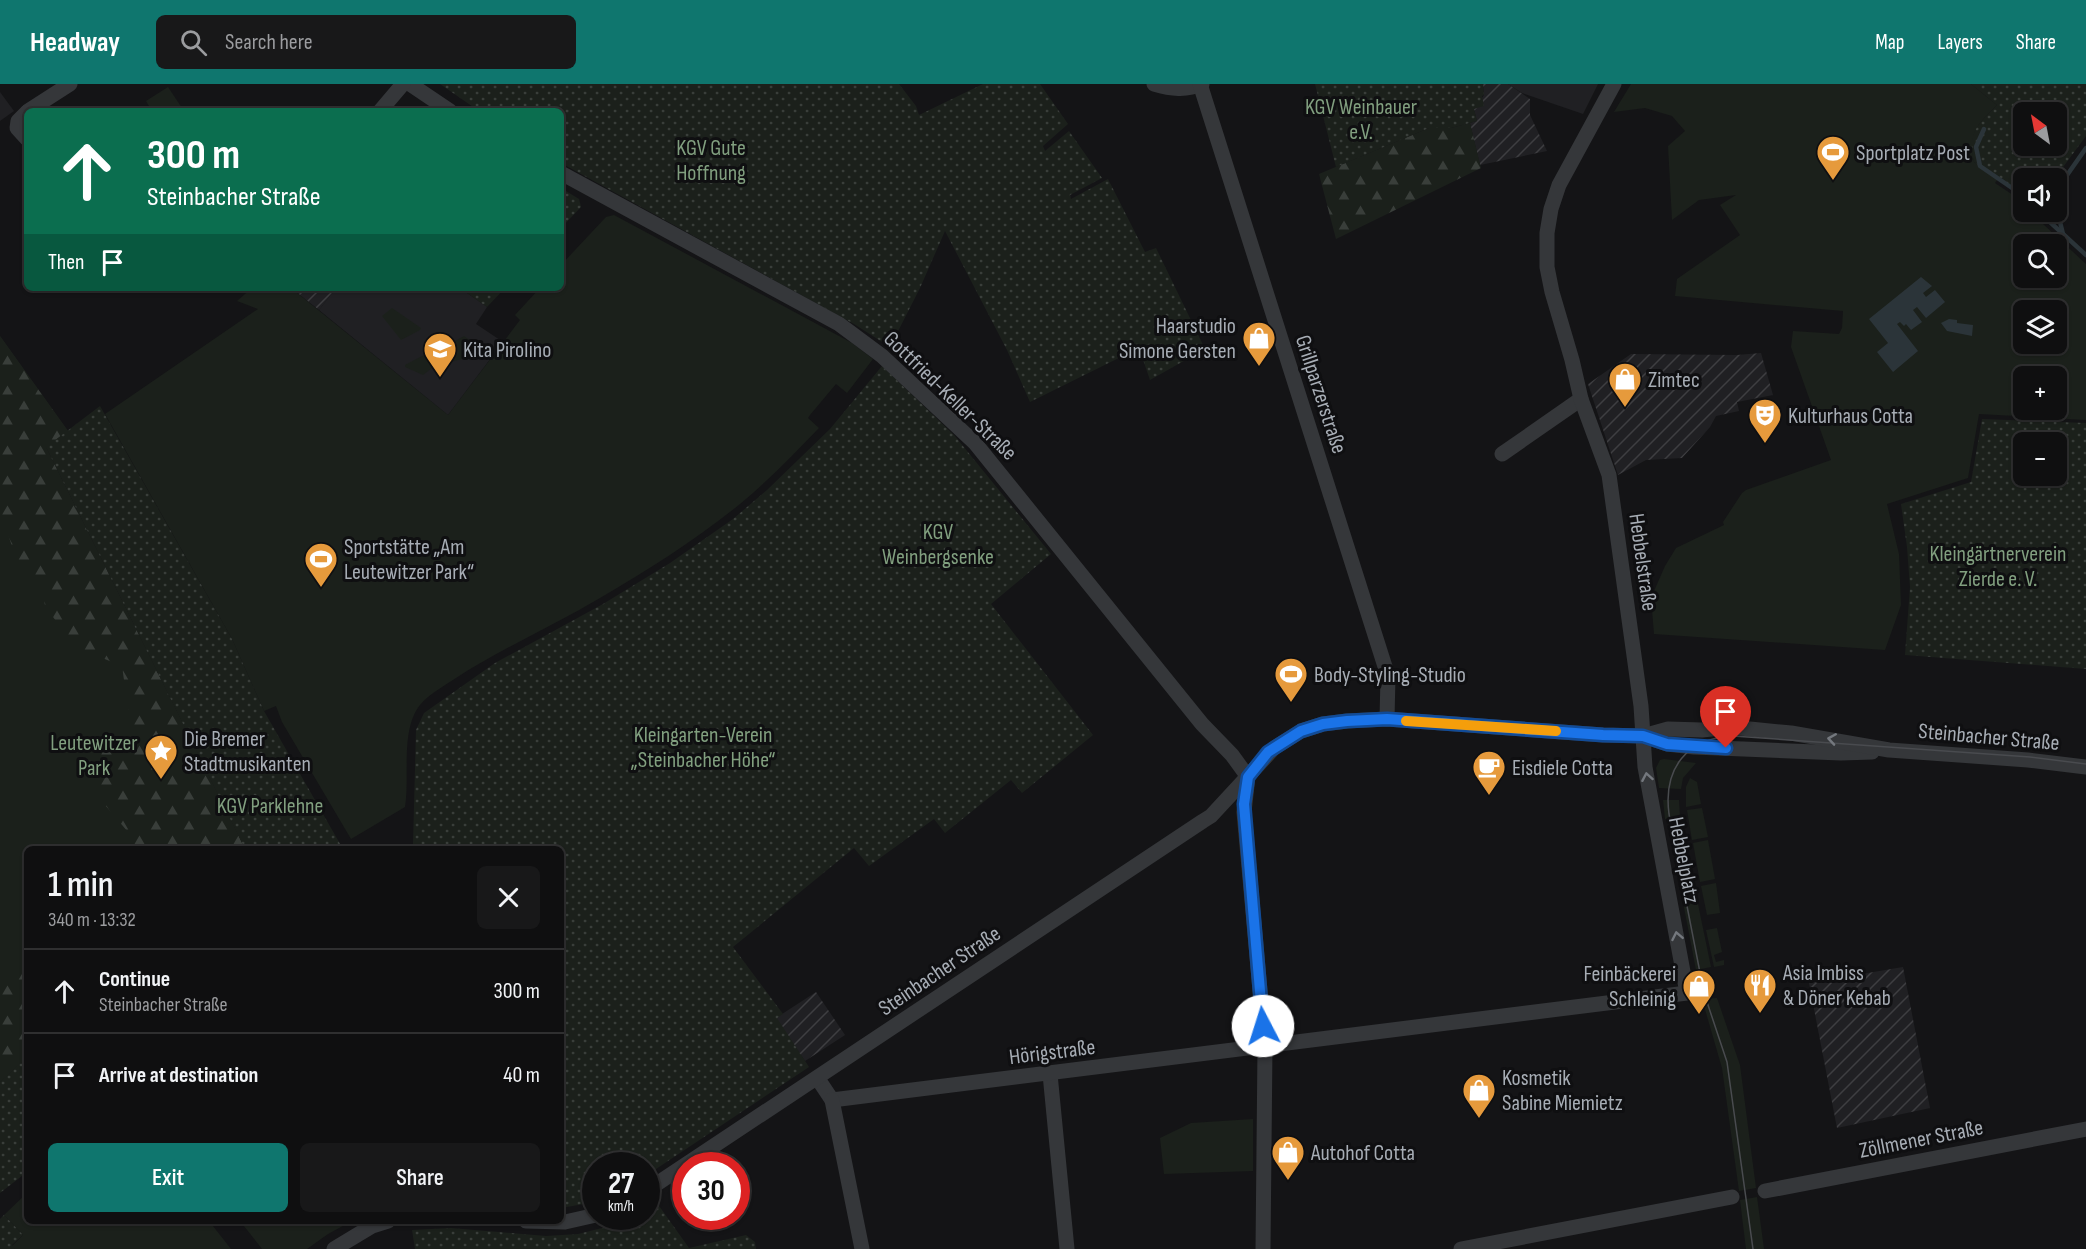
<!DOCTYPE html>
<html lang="en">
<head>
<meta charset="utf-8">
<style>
	body { margin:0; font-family:"Sofia Sans Condensed",sans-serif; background:#181819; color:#f1f3f6; height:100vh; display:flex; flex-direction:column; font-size:22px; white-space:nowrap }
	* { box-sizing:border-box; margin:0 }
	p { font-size:20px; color:#9b9c9f }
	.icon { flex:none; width:33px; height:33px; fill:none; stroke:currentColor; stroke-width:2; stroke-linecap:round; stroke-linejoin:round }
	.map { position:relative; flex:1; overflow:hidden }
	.side { position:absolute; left:24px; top:762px; width:540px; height:378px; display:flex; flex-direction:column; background:#0f0f10; border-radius:9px; box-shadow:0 2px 4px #0004,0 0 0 2px #2f2f30 }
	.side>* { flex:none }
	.hud { position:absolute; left:24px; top:24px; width:540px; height:183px; border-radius:9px; box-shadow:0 2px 4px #0004,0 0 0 2px #2f2f30; background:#0b6e4f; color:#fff; overflow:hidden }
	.needle { width:39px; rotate:328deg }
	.tools { position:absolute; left:2013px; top:18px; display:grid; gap:12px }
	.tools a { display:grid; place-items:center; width:54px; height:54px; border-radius:9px; background:#0f0f10; box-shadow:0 2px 4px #0004,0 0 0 2px #2f2f30; font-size:30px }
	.speed { position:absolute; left:582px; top:1068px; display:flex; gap:12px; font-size:30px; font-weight:700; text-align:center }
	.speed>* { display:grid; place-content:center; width:78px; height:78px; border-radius:50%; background:#0f0f10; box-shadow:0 2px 4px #0004,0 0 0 2px #2f2f30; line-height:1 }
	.speed small { font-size:15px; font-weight:400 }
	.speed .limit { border:9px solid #d22; background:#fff; color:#111 }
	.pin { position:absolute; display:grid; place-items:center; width:51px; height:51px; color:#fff; margin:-62px -26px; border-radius:50% 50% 50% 0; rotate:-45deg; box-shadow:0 0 6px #0007 }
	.pin .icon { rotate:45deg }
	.me { position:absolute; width:66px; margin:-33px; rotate:355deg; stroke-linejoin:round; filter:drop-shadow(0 0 4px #0008) }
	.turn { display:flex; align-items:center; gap:21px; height:126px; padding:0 24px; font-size:27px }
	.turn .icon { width:78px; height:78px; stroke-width:2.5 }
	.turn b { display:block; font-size:42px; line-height:51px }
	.then { display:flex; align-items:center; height:57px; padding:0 24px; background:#0003; gap:12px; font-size:22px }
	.round { display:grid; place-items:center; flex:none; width:63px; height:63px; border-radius:9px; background:#181819 }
	.overview { display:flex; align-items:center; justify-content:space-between; height:102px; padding:0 24px }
	h1 { font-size:36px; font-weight:600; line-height:45px }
	.primary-button { display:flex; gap:12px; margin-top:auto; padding:12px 24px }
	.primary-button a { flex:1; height:69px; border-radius:9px; background:#0f766e; color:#fff; font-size:24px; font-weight:600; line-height:69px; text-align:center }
	.primary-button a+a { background:#181819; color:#f1f3f6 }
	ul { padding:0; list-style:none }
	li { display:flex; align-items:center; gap:18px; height:84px; padding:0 24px; border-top:2px solid #2f2f30 }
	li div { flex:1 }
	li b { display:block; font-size:22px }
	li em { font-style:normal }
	header { display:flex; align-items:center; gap:36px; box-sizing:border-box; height:84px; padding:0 30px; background:#0f766e; color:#fff }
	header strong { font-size:28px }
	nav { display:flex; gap:33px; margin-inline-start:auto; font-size:21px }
	.search { width:420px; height:54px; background:#181819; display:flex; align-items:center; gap:15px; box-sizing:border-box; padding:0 21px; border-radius:9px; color:#9b9c9f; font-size:22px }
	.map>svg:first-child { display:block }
	.built { fill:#202023 }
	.industrial { fill:url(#industrial-furrows) }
	.green { fill:#1b201b; fill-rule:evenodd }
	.forest { fill:url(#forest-firs) }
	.garden { fill:url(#garden-dots); fill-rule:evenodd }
	.water { fill:#2b3439 }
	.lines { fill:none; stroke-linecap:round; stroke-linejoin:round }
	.stream { stroke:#2b3439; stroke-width:4.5 }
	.street { stroke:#35373a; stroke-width:15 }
	.tram { stroke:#494b4f; stroke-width:1.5 }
	.oneway { stroke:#74787e }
	.route-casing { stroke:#114b97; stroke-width:15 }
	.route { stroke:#1a73e8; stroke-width:10 }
	.slow { stroke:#f59e0b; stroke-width:10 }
	.labels { text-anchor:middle; stroke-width:6; stroke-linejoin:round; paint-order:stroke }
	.park-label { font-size:22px; fill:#819f7f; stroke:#0f0f11 }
	.poi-label { font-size:22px; fill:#a7adb5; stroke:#0f0f11; text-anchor:start }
	.street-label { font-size:22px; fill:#a7adb5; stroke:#0f0f11 }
</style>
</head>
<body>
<header>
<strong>Headway</strong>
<div class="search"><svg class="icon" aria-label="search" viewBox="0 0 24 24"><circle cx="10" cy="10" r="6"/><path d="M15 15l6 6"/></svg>Search here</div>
<nav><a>Map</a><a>Layers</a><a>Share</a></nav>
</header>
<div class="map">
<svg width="2086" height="1165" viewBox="0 0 2086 1165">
	<defs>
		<pattern id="industrial-furrows" width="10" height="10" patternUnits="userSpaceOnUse" patternTransform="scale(1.5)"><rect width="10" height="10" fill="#202023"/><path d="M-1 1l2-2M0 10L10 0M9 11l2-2" fill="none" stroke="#3e3e41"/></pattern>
		<pattern id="forest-firs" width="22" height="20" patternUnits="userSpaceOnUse" patternTransform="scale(1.5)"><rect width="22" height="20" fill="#1b201b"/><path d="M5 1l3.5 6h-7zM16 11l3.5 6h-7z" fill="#393e3a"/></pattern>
		<pattern id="garden-dots" width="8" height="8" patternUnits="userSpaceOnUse" patternTransform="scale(1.5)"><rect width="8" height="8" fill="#1b201b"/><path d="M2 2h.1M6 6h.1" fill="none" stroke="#393e3a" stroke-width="1.8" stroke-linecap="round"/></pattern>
	</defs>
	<rect width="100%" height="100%" fill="#141416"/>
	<g class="built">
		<path d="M1508 0H1598L1583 30 1522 9Z"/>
		<path d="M0 8 14 27 0 37Z"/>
		<path d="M336 204H460L487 223 476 240 503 258 448 331 319 226Z"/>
	</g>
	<g class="industrial">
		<path d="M1483 0H1508L1530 15V31L1547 67 1480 81 1470 39 1477 37 1474 25 1484 11Z"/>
		<path d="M291 204H336L319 226Z"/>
		<path d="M1761 269 1773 311 1737 318 1739 327 1716 332 1710 343 1682 374 1646 376 1618 391 1588 300 1631 270 1737 271Z"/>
		<path d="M1903 883 1930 1024 1837 1044 1809 899Z"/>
		<path d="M816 908 845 951 805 977 776 934Z"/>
	</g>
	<g class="green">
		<path d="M1631 0H1971L1997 21C1977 42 1968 48 1974 78L1998 95 1995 99 2010 109 2023 121 2024 128H2030L2086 180V336L1979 330 1968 394 1887 420 1899 470 1901 521 1885 566 1654 550 1651 514 1665 482 1676 464 1724 441 1723 438 1742 409 1746 406 1831 376 1791 263 1793 247 1839 250 1842 244 1843 227 1675 212 1677 195 1740 151 1720 121 1736 111 1699 116 1672 136 1668 62 1685 47 1672 32 1645 24 1614 28ZM2024 160H2056V194H2024ZM2024 226H2056V260H2024ZM2024 292H2056V326H2024Z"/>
		<path d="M168 3 184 27H152L146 17Z"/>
		<path d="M614 131 852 259 873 275 847 309 836 300 810 331 808 334 819 344C794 370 768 397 740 420 697 455 648 486 600 514 553 542 502 564 456 594 444 602 429 610 420 621 400 646 410 693 405 723L351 755 282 638 276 622 264 627 232 555 105 330 258 225 237 217 252 204H291L448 331 520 236 515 231 540 204H561V181L606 133Z"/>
		<path d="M392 224 421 244 420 246 401 256 382 232Z"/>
		<path d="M0 252 68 347 46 364 245 765H27V973L0 998Z"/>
		<path d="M464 252 478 262 480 267 476 271 447 279 428 265 433 254 453 258Z"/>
		<path d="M424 271 431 274 432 284 423 291 405 283V281Z"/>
		<path d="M1664 675 1696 679 1683 694 1681 705 1659 704 1656 684 1660 676Z"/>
		<path d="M1690 694 1697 698 1701 720 1686 723V703Z"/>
		<path d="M1663 716H1679L1680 733 1711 883 1696 886 1667 735H1665Z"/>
		<path d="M1702 724 1708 753 1692 756 1687 726Z"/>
		<path d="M1708 756 1715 795 1700 798 1693 759Z"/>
		<path d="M1716 799 1720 829 1707 831 1701 802Z"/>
		<path d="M1717 844 1722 868 1714 871 1716 878 1724 876V881L1714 883 1706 846Z"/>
		<path d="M1717 914 1740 981 1756 1104 1739 1107 1722 984 1702 915Z"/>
		<path d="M1253 1035V1087L1164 1090 1160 1054 1191 1039Z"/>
		<path d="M27 1109V1137H209L231 1165H15L12 1162 23 1151 4 1131Z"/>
		<path d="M1757 1113 1764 1165H1746L1740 1116Z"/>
		<path d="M240 1137H352L328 1150 307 1165H262Z"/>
	</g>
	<g class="forest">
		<path d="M1470 39 1481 84 1336 155 1319 90 1429 44H1451Z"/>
		<path d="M0 252 68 347 46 363 245 765H111L128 748 100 715 82 679 129 654 128 624 122 582 75 563 45 522 41 498 16 475 0 425Z"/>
		<path d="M27 883V973L0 998V898L24 888Z"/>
	</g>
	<g class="garden">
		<path d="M440 0H899L916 22 919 31 983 0H1040L1068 40 1043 62 1045 67 1069 47 1102 94 1070 111 1071 115 1108 95 1145 168 1156 164 1205 265 1150 296 1139 264 1030 318 1007 266 945 147 920 204 890 263 854 240 561 79V27H479Z"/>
		<path d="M1315 0H1483L1484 11 1482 12 1484 22 1474 25 1477 37 1451 44H1429L1336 83Z"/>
		<path d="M1971 0H2086V52L2055 94H2024L2023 116 2010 103 1974 78C1967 48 1977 42 1997 21ZM2024 28H2056V62H2024Z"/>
		<path d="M561 104 579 115 581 123 561 144Z"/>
		<path d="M460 204H505L487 223Z"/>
		<path d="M882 282 954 351 1051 470 991 520 1093 651 1022 709 1011 696 945 749 934 735 869 782 854 764 733 863 783 930 777 934 809 983 647 1091 646 1082H596L595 1118 561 1124V765H407L413 760 416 646 424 629 495 579 603 520 670 479 733 435 767 406 830 345Z"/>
		<path d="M100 322 232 555 264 627 343 765H251L250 763 245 765 46 363Z"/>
		<path d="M1982 335 2086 339V585L1905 571 1910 503 1907 463 1901 420 1971 398ZM2024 358H2056V392H2024Z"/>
		<path d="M27 973V1088L0 1109V998Z"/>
		<path d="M657 1119 689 1164 746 1151 755 1158 756 1165H415L412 1146 451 1144 546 1152 578 1150 626 1138 635 1133 646 1132 647 1125Z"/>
		<path d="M4 1131 23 1151 12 1161 15 1165H0V1135Z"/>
	</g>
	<g class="water">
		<path d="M1921 193 1932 202 1923 209 1926 213 1935 206 1945 218 1926 234 1917 223 1913 226 1922 238 1911 246 1906 240 1904 242 1900 238 1897 240 1918 267 1893 288 1877 268 1888 259 1869 235Z"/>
		<path d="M1949 235 1957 236V239L1973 241 1972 252 1947 247 1941 239Z"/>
	</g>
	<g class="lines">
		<g class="stream">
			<path d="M1984 45 1976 63 1980 82 2012 104 2024 114"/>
			<path d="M2056 121 2058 104 2086 64"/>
			<path d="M2056 122 2063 150"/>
			<path d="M2039 128 2086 171"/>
		</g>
		<g class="street">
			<path d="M410 0 450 27"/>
			<path d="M1154 0C1171 5 1186 7 1202 0"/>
			<path d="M1200 0 1388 592 1387 635"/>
			<path d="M28 27 70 0"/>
			<path d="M380 27 403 0"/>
			<path d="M27 28 18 37 17 44 27 55"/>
			<path d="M561 89 839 240 882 272 975 359 1202 640 1232 671 1248 693"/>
			<path d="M1502 370 1581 315"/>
			<path d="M1643 652 1667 660 1694 663 1841 669 1872 668"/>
			<path d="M1248 693 1244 728 1265 962 1263 1165"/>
			<path d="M1050 990 1067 1165"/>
			<path d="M818 995 832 1016 1687 909 1645 683 1641 622 1609 391 1581 315 1572 276 1552 208 1547 183V149L1551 125 1559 101 1614 0"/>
			<path d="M832 1016 862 1165"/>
			<path d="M646 1107 1203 737 1211 732 1274 664 1301 647 1323 640 1347 637 1387 635 1603 651 1643 652 1668 645 1702 646 1730 643 1791 649 1889 666 2028 676 2086 683"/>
			<path d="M1765 1107 2086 1045"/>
			<path d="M526 1137 565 1138 596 1131"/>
			<path d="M334 1165 372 1142 388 1137"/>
			<path d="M1461 1165 1732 1113"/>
		</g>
		<path class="tram" d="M1753 1165 1727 978 1704 909 1669 730C1663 684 1687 654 1733 652L2030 673 2086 680"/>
	</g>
	<defs><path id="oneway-chevron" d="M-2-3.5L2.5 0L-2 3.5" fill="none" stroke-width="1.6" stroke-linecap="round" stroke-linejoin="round" transform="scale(1.5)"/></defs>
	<g class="oneway">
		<use href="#oneway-chevron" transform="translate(1832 655) rotate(-171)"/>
		<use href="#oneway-chevron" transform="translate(1647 693) rotate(-100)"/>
		<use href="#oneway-chevron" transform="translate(1677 852) rotate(-101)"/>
	</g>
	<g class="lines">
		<defs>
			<path id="route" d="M1263 942 1244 720 1248 693 1268 668 1301 647 1323 640 1347 637 1387 635 1603 651 1643 652 1667 660 1726 664"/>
		</defs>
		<use href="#route" class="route-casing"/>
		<use href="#route" class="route"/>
		<path class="slow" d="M1406 637 1556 647"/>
	</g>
	<defs>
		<symbol id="stadium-pin" viewBox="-11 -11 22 30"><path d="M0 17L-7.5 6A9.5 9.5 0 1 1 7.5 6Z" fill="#e69a3c" stroke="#0f0f11"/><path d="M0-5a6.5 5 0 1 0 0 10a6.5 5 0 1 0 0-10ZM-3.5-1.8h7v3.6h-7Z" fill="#fff"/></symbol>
		<symbol id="shop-pin" viewBox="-11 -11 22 30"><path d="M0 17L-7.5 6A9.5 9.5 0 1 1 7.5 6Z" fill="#e69a3c" stroke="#0f0f11"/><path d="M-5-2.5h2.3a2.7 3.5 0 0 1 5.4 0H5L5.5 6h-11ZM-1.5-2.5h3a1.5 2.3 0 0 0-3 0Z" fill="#fff"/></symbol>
		<symbol id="school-pin" viewBox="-11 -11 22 30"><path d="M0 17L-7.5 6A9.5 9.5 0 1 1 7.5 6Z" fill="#e69a3c" stroke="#0f0f11"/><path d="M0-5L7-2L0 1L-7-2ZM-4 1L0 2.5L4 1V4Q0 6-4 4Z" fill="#fff"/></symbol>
		<symbol id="theatre-pin" viewBox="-11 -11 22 30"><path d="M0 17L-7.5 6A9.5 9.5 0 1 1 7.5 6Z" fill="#e69a3c" stroke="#0f0f11"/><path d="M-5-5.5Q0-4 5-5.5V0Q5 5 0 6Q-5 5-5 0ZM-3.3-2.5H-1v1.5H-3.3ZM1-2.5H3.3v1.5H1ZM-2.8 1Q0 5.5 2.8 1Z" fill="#fff"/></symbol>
		<symbol id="sight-pin" viewBox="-11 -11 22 30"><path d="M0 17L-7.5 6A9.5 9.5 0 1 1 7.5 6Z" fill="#e69a3c" stroke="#0f0f11"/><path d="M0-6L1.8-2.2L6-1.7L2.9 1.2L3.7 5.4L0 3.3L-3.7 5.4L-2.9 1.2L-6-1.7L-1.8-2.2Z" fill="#fff"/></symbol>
		<symbol id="cafe-pin" viewBox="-11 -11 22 30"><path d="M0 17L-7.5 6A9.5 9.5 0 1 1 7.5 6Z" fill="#e69a3c" stroke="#0f0f11"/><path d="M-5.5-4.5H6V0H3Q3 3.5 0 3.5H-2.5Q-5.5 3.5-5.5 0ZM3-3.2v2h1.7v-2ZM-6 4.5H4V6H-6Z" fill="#fff"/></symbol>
		<symbol id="restaurant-pin" viewBox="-11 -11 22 30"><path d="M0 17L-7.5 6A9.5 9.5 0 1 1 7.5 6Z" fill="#e69a3c" stroke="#0f0f11"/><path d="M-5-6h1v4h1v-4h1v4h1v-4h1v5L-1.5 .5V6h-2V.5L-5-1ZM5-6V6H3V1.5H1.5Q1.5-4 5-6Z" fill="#fff"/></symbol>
	</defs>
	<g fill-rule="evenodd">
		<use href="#stadium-pin" x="1814" y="49" width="38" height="52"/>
		<use href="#shop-pin" x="1240" y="235" width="38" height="52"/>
		<use href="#school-pin" x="421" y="246" width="38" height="52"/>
		<use href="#shop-pin" x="1606" y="276" width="38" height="52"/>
		<use href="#theatre-pin" x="1746" y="312" width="38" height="52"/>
		<use href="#stadium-pin" x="302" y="456" width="38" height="52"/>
		<use href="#stadium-pin" x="1272" y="571" width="38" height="52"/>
		<use href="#sight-pin" x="142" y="648" width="38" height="52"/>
		<use href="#cafe-pin" x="1470" y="664" width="38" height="52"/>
		<use href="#restaurant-pin" x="1741" y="882" width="38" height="52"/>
		<use href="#shop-pin" x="1680" y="883" width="38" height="52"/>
		<use href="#shop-pin" x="1460" y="987" width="38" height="52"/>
		<use href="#shop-pin" x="1269" y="1049" width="38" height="52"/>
	</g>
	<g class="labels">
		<g class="park-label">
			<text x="1361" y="30">KGV Weinbauer<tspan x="1361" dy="25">e.V.</tspan></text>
			<text x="711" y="71">KGV Gute<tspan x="711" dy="25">Hoffnung</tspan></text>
			<text x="938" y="455">KGV<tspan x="938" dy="25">Weinbergsenke</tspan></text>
			<text x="1998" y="477">Kleingärtnerverein<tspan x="1998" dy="25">Zierde e. V.</tspan></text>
			<text x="703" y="658">Kleingarten-Verein<tspan x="703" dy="25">„Steinbacher Höhe“</tspan></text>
			<text x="94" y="666">Leutewitzer<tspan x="94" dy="25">Park</tspan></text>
			<text x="270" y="729">KGV Parklehne</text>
		</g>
		<g class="poi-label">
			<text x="1856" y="76">Sportplatz Post</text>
			<text x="1236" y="249" text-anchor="end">Haarstudio<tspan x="1236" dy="25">Simone Gersten</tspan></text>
			<text x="463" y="273">Kita Pirolino</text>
			<text x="1648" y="303">Zimtec</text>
			<text x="1788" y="339">Kulturhaus Cotta</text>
			<text x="344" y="470">Sportstätte „Am<tspan x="344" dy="25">Leutewitzer Park“</tspan></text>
			<text x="1314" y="598">Body-Styling-Studio</text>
			<text x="184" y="662">Die Bremer<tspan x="184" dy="25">Stadtmusikanten</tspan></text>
			<text x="1512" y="691">Eisdiele Cotta</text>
			<text x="1783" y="896">Asia Imbiss<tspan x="1783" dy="25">&amp; Döner Kebab</tspan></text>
			<text x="1676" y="897" text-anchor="end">Feinbäckerei<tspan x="1676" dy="25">Schleinig</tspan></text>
			<text x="1502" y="1001">Kosmetik<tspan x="1502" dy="25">Sabine Miemietz</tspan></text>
			<text x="1311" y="1076">Autohof Cotta</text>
		</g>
		<g class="street-label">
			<text transform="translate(1322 310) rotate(72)" y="8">Grillparzerstraße</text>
			<text transform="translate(951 311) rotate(44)" y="8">Gottfried-Keller-Straße</text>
			<text transform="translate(1644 478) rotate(82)" y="8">Hebbelstraße</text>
			<text transform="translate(1989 652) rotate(5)" y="8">Steinbacher Straße</text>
			<text transform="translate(1685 776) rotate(79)" y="8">Hebbelplatz</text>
			<text transform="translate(939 886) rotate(-34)" y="8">Steinbacher Straße</text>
			<text transform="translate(1052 967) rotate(-7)" y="8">Hörigstraße</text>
			<text transform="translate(1921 1054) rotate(-11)" y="8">Zöllmener Straße</text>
		</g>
	</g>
</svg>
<div class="tools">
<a><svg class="needle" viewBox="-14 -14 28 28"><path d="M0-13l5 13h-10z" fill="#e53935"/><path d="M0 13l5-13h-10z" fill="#9b9c9f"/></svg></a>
<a><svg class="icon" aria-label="sound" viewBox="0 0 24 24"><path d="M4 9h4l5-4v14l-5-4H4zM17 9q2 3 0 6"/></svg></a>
<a><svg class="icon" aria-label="search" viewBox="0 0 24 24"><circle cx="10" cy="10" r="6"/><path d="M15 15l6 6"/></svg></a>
<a><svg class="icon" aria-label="layers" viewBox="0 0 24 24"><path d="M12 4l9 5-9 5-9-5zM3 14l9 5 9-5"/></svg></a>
<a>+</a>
<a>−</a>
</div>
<div class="speed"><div>27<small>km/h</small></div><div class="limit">30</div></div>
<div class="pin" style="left:1726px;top:664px;background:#d93025"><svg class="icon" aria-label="arrive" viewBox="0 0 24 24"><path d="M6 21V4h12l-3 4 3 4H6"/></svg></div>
<svg class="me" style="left:1263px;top:942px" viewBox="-20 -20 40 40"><circle r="19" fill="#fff"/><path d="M0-13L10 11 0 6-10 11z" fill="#1a73e8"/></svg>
<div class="hud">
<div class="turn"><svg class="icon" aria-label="ahead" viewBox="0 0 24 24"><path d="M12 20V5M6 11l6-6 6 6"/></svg><div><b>300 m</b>Steinbacher Straße</div></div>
<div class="then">Then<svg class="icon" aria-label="arrive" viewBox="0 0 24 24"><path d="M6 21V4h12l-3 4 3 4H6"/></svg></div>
</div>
<section class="side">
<div class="overview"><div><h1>1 min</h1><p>340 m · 13:32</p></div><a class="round"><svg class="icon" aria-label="close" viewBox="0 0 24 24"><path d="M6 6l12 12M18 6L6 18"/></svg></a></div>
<ul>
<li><svg class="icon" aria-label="ahead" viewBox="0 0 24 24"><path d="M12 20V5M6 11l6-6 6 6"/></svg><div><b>Continue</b><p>Steinbacher Straße</p></div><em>300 m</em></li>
<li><svg class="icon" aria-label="arrive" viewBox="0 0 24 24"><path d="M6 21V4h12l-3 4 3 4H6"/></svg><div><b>Arrive at destination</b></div><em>40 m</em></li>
</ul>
<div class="primary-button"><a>Exit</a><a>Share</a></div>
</section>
</div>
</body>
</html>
